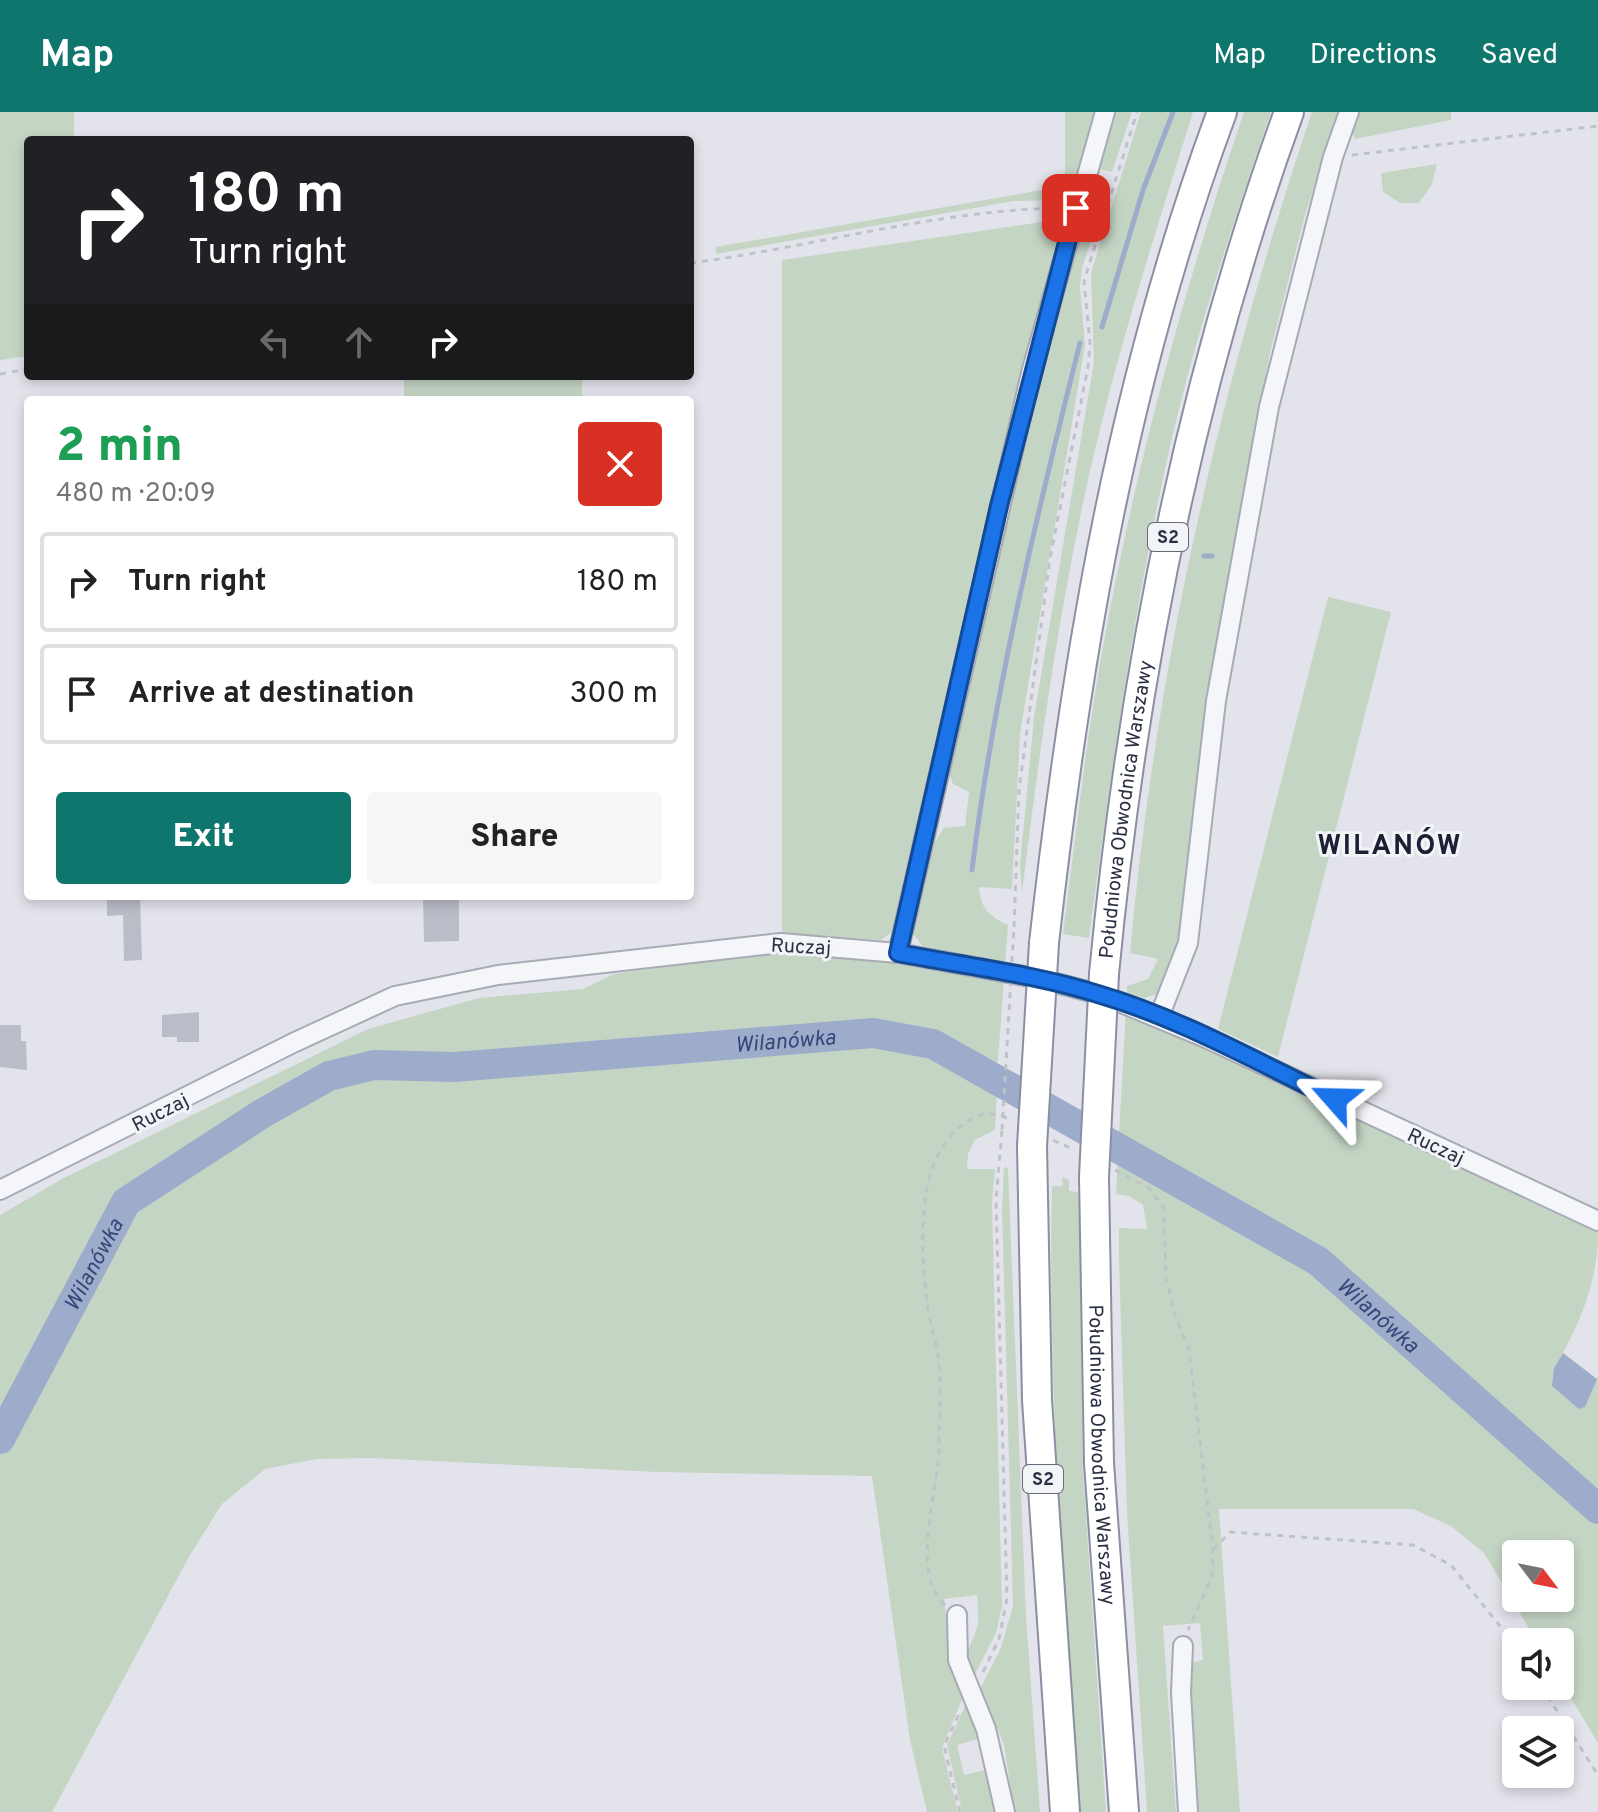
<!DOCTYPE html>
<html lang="en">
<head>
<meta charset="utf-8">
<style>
	body { margin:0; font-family:Overpass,sans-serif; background:#f6f6f6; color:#222; height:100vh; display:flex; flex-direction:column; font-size:30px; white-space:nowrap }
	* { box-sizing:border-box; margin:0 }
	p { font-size:26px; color:#767676 }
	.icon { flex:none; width:44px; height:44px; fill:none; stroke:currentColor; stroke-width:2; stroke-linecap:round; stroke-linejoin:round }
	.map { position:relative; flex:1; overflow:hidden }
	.panel { position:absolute; left:24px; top:284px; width:670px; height:504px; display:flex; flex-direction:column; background:#fff; border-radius:8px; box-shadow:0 4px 12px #0003 }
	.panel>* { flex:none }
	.hud { position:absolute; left:24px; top:24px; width:670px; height:244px; border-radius:8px; box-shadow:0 4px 12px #0003; background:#202124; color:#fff; overflow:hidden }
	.needle { width:52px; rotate:122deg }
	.buttons { position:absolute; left:1502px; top:1428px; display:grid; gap:16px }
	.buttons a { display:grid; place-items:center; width:72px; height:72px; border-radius:8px; background:#fff; box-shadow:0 4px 12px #0003; font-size:40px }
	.pin { position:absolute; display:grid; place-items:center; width:68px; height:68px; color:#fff; margin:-34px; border-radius:16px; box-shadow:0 4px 12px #0006 }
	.me { position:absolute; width:88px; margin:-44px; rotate:295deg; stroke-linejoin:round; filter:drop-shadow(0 0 6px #0008) }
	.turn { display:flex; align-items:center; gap:28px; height:168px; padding:0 32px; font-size:36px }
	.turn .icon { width:104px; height:104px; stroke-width:2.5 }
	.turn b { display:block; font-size:56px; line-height:68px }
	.lanes { display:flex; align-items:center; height:76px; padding:0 32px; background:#0003; justify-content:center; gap:40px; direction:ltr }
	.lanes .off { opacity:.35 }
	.round { display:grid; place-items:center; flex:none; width:84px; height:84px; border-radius:8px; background:#f6f6f6 }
	.head { display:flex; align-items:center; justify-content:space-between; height:136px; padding:0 32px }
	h1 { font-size:48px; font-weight:800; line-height:60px; color:#1e9e55 }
	.primary-button { display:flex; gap:16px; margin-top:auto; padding:16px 32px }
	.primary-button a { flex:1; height:92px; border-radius:8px; background:#0f766e; color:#fff; font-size:32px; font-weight:800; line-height:92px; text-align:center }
	.primary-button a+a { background:#f6f6f6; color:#222 }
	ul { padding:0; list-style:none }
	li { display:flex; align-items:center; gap:24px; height:100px; margin:0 16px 12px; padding:0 16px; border:4px solid #e0e0e0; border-radius:8px }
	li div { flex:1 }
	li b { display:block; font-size:30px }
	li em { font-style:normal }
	header { display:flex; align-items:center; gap:48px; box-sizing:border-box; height:112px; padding:0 40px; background:#0f766e; color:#fff }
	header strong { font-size:38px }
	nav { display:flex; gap:44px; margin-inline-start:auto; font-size:28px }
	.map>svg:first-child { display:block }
	.green { fill:#c5d5c4; fill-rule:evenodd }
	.water { fill:#9eaccb }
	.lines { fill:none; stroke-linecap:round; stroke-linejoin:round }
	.stream { stroke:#9eaccb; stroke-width:5 }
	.river { stroke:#9eaccb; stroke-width:30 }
	.building { fill:#babdc8 }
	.minor-casing { stroke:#a8aab5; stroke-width:22 }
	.highway-casing { stroke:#8a8fa2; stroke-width:32 }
	.path { stroke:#c0c2ca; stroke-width:3; stroke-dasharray:6 6; stroke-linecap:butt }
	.minor { stroke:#f5f6f9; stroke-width:18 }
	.highway { stroke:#fff; stroke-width:28 }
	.highway-bridge-casing { stroke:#8a8fa2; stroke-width:32; stroke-linecap:butt }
	.path-bridge { stroke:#c0c2ca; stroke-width:3; stroke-dasharray:6 6; stroke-linecap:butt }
	.highway-bridge { stroke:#fff; stroke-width:28 }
	.route-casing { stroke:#114b97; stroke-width:20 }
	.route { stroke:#1a73e8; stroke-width:14 }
	.labels { text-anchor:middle; stroke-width:6; stroke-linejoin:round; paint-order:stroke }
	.shield { fill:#f2f4f8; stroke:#666a79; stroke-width:2 }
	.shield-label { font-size:18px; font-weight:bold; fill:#2a2f43 }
	.street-label { font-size:20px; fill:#2a2f43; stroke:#f2f4f8 }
	.water-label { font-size:22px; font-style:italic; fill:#344778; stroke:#f2f4f8 }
	.district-label { font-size:28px; font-weight:bold; letter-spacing:2px; fill:#1c2034; stroke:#f2f4f8 }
</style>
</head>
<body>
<header>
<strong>Map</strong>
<nav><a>Map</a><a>Directions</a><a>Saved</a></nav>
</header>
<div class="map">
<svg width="1598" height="1700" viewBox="0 0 1598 1700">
	<rect width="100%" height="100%" fill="#e3e4eb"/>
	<g class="green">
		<path d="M0 0H74V28H28V244L0 248Z"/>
		<path d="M1065 0H1094L1074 76 1068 88 1014 89 716 142V135L1053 76 1065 64Z"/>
		<path d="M1111 0H1132L1112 60 1096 56Z"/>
		<path d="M1141 0H1193C1155 122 1116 243 1088 368 1058 504 1039 642 1022 781L1020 753 1034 605 1094 250 1091 161Z"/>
		<path d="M1244 0H1271C1234 109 1197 218 1171 330 1134 494 1111 660 1089 826L1063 822C1075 730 1085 637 1101 546 1134 360 1183 179 1244 0Z"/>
		<path d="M1312 0H1338L1305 103 1270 241 1215 542 1181 825 1165 871 1157 882 1144 886 1127 882V874L1148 867 1158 847 1130 841C1156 554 1220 273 1312 0Z"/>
		<path d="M1357 0H1451V8L1355 27 1352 21Z"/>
		<path d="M1437 52 1432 72 1419 91H1400L1383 80 1381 61Z"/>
		<path d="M1097 69 1108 73 1082 157 1080 175 1085 233 1020 622 1012 777 979 775C980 796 990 805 1008 813L1005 853 925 837 913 822V815L930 737 944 716 965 714 969 680 953 672 948 659 1018 344 1091 73 1095 74Z"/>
		<path d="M1048 109 1058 124V132L993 393 897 811 892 820 881 828 782 822V148Z"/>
		<rect x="404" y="264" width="178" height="24"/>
		<path d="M1328 485 1391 500 1278 945 1218 917Z"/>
		<path d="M759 842 894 848 1004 868 997 961C969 944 941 925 908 918 862 908 803 917 758 924L759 938C808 935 865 921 913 936 942 944 970 963 997 977L995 1018 975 1028 968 1042 967 1057H995L992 1091 1002 1495 996 1521 974 1564C960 1543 971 1535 977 1516 980 1507 977 1492 977 1483L944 1487 950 1536 965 1580 942 1636 958 1700H927L910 1628 872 1364 657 1360 371 1346 317 1347 265 1357 222 1392 190 1443 52 1700H0V1103L64 1066 368 917 479 886 583 877 614 862Z"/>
		<path d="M1126 898 1598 1121C1598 1170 1579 1215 1554 1256L1585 1295 1598 1264V1631L1560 1568V1530H1537L1484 1441 1451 1414 1413 1397H1219L1240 1700H1195C1192 1663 1176 1581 1194 1550L1203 1548 1200 1511 1163 1514 1176 1700H1147L1127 1401 1119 1148V1116L1147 1117 1143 1093 1129 1084 1116 1082 1118 1042 1184 1079 1186 1067 1119 1023ZM1516 1442H1560V1486H1516Z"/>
		<path d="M1004 1055 1008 1056 1026 1504 1040 1700H1014L1004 1632 980 1577 1001 1536 1013 1494 1002 1097Z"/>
		<path d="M1062 1065 1069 1068V1079L1079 1080 1083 1359 1106 1700H1079C1065 1492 1047 1283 1052 1074H1063Z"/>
		<path d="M968 1588 981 1623 978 1627 957 1633 964 1663 988 1657 998 1700H962L947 1633Z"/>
	</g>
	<path class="water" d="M1563 1241 1597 1267 1585 1295 1579 1297 1552 1274 1554 1256Z"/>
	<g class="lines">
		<g class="stream">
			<path d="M1102 215 1143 78 1173 0"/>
			<path d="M1204 444H1212"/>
			<path d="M972 758C994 579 1036 406 1080 231"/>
		</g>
		<path class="river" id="s1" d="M0 1327 126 1090 263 1001 329 964 374 953 455 955 873 921 933 932 1318 1149 1598 1397"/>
	</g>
	<g class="building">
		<path d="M107 784H140L142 848 124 849 123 803 107 804Z"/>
		<path d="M423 784H459V829L424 830Z"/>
		<path d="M199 900V930H177V925H162V903Z"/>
		<path d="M0 913H21V929H26L27 958 0 955Z"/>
	</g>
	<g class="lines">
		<defs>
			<g id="minor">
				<path d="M898 841 1031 261 1105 0"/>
				<path d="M1159 905 1188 831 1216 589 1269 295 1333 45 1349 0"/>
				<path d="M0 1078 293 931 395 884 498 863 781 831 898 841 1041 867 1102 883 1206 926 1598 1109"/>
				<path d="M957 1503 958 1548 986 1617 1005 1700"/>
				<path d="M1183 1534 1181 1581 1188 1700"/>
			</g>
			<g id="highway">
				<path d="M1044 831C1076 547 1122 269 1222 0"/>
				<path id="s2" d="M1104 862C1132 568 1188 278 1289 0"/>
				<path d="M1032 1034 1037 1288 1065 1700"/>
				<path id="s3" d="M1094 1065 1099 1351 1124 1700"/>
			</g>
		</defs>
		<use href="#minor" class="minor-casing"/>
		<use href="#highway" class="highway-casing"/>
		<g class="path">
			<path d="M1352 43 1598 14"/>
			<path d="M690 151C814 135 937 98 1061 96"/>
			<path d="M0 262 28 257"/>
			<path d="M1014 815 1019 678 1050 446 1088 255 1090 231 1084 169 1137 0"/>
			<path d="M1053 1028 1072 1037"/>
			<path d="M1115 1058 1149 1076 1164 1096 1166 1166 1175 1203 1189 1237 1213 1438 1212 1464 1188 1518"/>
			<path d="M1213 1438 1230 1420 1413 1433 1451 1453 1516 1534"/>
			<path d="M945 1493C909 1463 939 1375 939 1335 939 1307 941 1278 939 1250 937 1230 929 1210 927 1190 921 1137 914 1049 962 1013 980 1000 990 998 1011 1008"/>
			<path d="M983 1560 999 1527 1007 1486 996 1088 1002 1018"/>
			<path d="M1541 1574 1598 1663"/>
			<path d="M960 1700 944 1634 961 1598"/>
		</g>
		<use href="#minor" class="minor"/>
		<use href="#highway" class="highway"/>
		<defs>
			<g id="highway-bridge">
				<path d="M1032 1034 1044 831"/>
				<path d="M1094 1065 1104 862"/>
			</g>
		</defs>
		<use href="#highway-bridge" class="highway-bridge-casing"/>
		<path class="path-bridge" d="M1002 1018 1014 815"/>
		<use href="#highway-bridge" class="highway-bridge"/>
	</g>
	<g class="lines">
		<defs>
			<path id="route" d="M1076 96 999 394 898 841C966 854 1035 862 1101 883 1182 907 1259 951 1335 987"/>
		</defs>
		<use href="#route" class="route-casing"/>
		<use href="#route" class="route"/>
	</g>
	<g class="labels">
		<g class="shield">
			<rect x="1148" y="411" width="40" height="28" rx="6"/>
			<rect x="1023" y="1353" width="40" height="28" rx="6"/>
		</g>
		<g class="shield-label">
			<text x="1168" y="431">S2</text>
			<text x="1043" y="1373">S2</text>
		</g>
		<g class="street-label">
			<text dy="7" stroke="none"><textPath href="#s2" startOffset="166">Południowa Obwodnica Warszawy</textPath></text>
			<text transform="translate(801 834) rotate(3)" y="7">Ruczaj</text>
			<text transform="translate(160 1000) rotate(-27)" y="7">Ruczaj</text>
			<text transform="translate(1436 1034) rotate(25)" y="7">Ruczaj</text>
			<text dy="7" stroke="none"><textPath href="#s3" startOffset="278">Południowa Obwodnica Warszawy</textPath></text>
		</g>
		<g class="water-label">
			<text dy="8" stroke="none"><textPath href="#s1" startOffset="966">Wilanówka</textPath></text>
			<text dy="8" stroke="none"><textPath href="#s1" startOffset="198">Wilanówka</textPath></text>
			<text dy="8" stroke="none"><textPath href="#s1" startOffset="1638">Wilanówka</textPath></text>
		</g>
		<g class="district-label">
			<text x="1390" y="742">WILANÓW</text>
		</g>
	</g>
</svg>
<div class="buttons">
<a><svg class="needle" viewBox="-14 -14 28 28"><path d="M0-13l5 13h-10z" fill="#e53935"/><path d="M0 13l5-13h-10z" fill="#767676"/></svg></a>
<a><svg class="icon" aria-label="sound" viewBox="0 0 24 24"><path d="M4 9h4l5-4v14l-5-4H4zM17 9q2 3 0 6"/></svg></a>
<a><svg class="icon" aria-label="layers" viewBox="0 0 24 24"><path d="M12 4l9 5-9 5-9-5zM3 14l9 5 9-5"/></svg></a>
</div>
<div class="pin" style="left:1076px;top:96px;background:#d93025"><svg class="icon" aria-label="arrive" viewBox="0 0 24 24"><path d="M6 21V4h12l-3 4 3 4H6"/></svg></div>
<svg class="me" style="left:1335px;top:987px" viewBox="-20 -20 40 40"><path d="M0-17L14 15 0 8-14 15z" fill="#1a73e8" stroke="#fff" stroke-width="4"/></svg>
<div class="hud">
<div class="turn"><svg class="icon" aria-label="right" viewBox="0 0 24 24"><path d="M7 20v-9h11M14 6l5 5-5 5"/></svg><div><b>180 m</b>Turn right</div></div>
<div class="lanes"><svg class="icon off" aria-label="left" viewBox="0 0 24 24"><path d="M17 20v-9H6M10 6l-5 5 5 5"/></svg><svg class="icon off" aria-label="ahead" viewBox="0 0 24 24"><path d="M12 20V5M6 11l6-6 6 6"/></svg><svg class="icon" aria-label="right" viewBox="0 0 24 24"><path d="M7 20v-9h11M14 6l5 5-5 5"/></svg></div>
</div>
<section class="panel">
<div class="head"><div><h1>2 min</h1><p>480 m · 20:09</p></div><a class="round" style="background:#d93025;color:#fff"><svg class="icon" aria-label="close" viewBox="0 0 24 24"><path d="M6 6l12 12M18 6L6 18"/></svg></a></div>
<ul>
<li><svg class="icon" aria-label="right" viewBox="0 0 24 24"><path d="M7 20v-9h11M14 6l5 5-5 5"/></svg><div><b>Turn right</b></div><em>180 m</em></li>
<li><svg class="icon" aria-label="arrive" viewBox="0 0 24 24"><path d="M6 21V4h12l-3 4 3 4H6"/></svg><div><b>Arrive at destination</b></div><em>300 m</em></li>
</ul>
<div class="primary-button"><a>Exit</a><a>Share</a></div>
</section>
</div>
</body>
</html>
